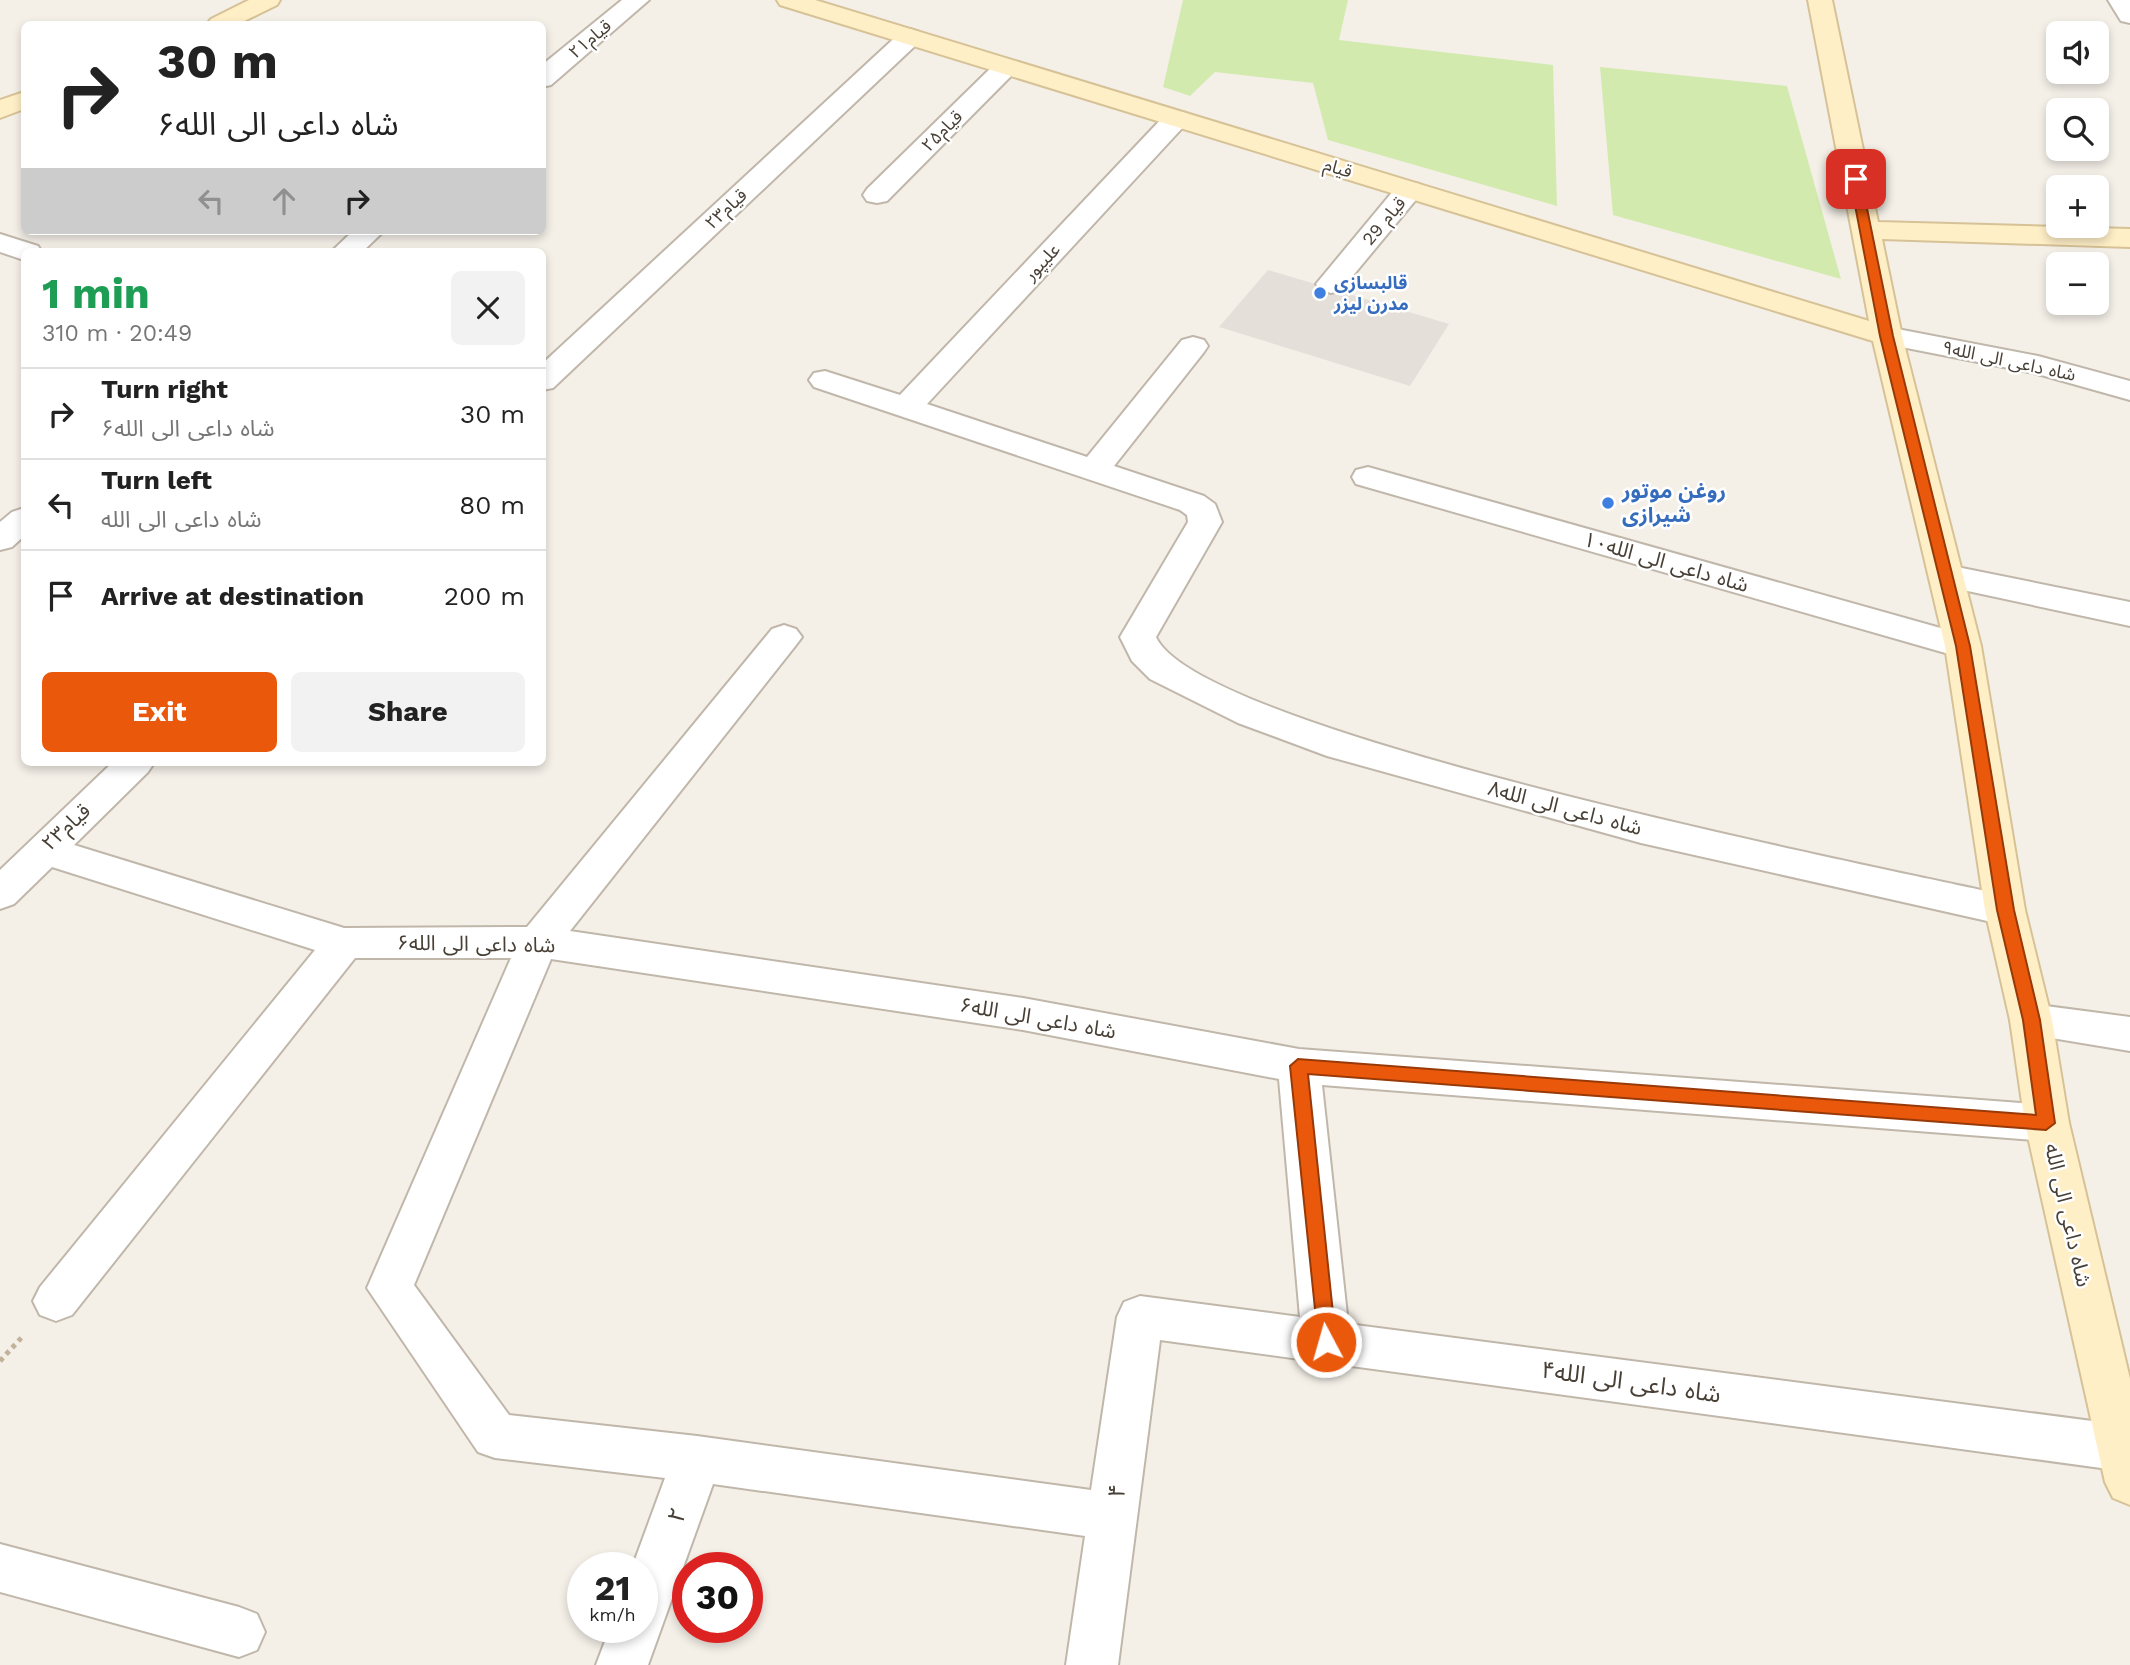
<!DOCTYPE html>
<html lang="en">
<head>
<meta charset="utf-8">
<style>
	body { margin:0; font-family:"Work Sans","Noto Sans Arabic",sans-serif; background:#f2f2f2; color:#222; height:100vh; display:flex; flex-direction:column; font-size:26px; white-space:nowrap }
	* { box-sizing:border-box; margin:0 }
	p { font-size:23px; color:#767676 }
	.icon { flex:none; width:38px; height:38px; fill:none; stroke:currentColor; stroke-width:2; stroke-linecap:round; stroke-linejoin:round }
	.map { position:relative; flex:1; overflow:hidden }
	.sheet { position:absolute; left:21px; top:248px; width:525px; height:518px; display:flex; flex-direction:column; background:#fff; border-radius:10px; box-shadow:0 4px 10px #0003 }
	.sheet>* { flex:none }
	.hud { position:absolute; left:21px; top:21px; width:525px; height:214px; border-radius:10px; box-shadow:0 4px 10px #0003; background:#fff; color:#222; overflow:hidden }
	.buttons { position:absolute; left:2046px; top:21px; display:grid; gap:14px }
	.buttons a { display:grid; place-items:center; width:63px; height:63px; border-radius:10px; background:#fff; box-shadow:0 4px 10px #0003; font-size:35px }
	.speed { position:absolute; left:567px; top:1552px; display:flex; gap:14px; font-size:35px; font-weight:700; text-align:center }
	.speed>* { display:grid; place-content:center; width:91px; height:91px; border-radius:50%; background:#fff; box-shadow:0 4px 10px #0003; line-height:1 }
	.speed small { font-size:18px; font-weight:400 }
	.speed .limit { border:10px solid #d22; background:#fff; color:#111 }
	.pin { position:absolute; display:grid; place-items:center; width:60px; height:60px; color:#fff; margin:-30px; border-radius:14px; box-shadow:0 4px 10px #0006 }
	.me { position:absolute; width:77px; margin:-38px; rotate:354deg; stroke-linejoin:round; filter:drop-shadow(0 0 5px #0008) }
	.turn { display:flex; align-items:center; gap:24px; height:147px; padding:0 21px; font-size:32px }
	.turn .icon { width:91px; height:91px; stroke-width:2.5 }
	.turn b { display:block; font-size:49px; line-height:60px }
	.lanes { display:flex; align-items:center; height:66px; padding:0 21px; background:#0003; justify-content:center; gap:35px; direction:ltr }
	.lanes .off { opacity:.35 }
	.round { display:grid; place-items:center; flex:none; width:74px; height:74px; border-radius:10px; background:#f2f2f2 }
	.summary { display:flex; align-items:center; justify-content:space-between; height:119px; padding:0 21px }
	h1 { font-size:42px; font-weight:700; line-height:52px; color:#1e9e55 }
	.action { display:flex; gap:14px; margin-top:auto; padding:14px 21px }
	.action a { flex:1; height:80px; border-radius:10px; background:#ea580c; color:#fff; font-size:28px; font-weight:700; line-height:80px; text-align:center }
	.action a+a { background:#f2f2f2; color:#222 }
	ul { padding:0; list-style:none }
	li { display:flex; align-items:center; gap:21px; height:91px; padding:0 21px; border-top:2px solid #e0e0e0 }
	li div { flex:1 }
	li b { display:block; font-size:26px }
	li em { font-style:normal }
	.map>svg:first-child { display:block }
	.industrial { fill:#e4dfd9 }
	.green { fill:#d3eaaf }
	.lines { fill:none; stroke-linecap:round; stroke-linejoin:round }
	.street-casing { stroke:#c0b7aa; stroke-width:4 }
	.secondary-casing { stroke:#d6c296; stroke-width:4 }
	.path { stroke:#c3b29a; stroke-width:5; stroke-dasharray:4.5 4.5; stroke-linecap:butt }
	.street { fill:#fff; fill-rule:evenodd }
	.secondary { fill:#ffefc7; fill-rule:evenodd }
	.route { fill:#ea580c; stroke:#983908; stroke-width:2 }
	.shop-dot { fill:#3f7fe0; stroke:#fff; stroke-width:2.5 }
	.labels { text-anchor:middle; stroke-width:5; stroke-linejoin:round; paint-order:stroke }
	.far-street-label { font-size:18px; fill:#484036; stroke:#fff }
	.far-shop-label { font-size:18px; font-weight:bold; fill:#366cbe; stroke:#fff; text-anchor:start }
	.shop-label { font-size:21px; font-weight:bold; fill:#366cbe; stroke:#fff; text-anchor:start }
	.street-label { font-size:21px; fill:#484036; stroke:#fff }
	.near-street-label { font-size:24px; fill:#484036; stroke:#fff }
</style>
</head>
<body>
<div class="map">
<svg width="2130" height="1665" viewBox="0 0 2130 1665">
	<rect width="100%" height="100%" fill="#f4f0e8"/>
	<path class="industrial" d="M1268 270 1449 324 1410 386 1219 327Z"/>
	<g class="green">
		<path d="M1183 0H1348L1339 40 1553 65 1557 206 1328 140 1313 83 1215 72 1190 96 1163 87Z"/>
		<path d="M1600 67 1787 86 1841 279 1613 215Z"/>
	</g>
	<g class="lines">
		<defs>
			<g id="street">
				<path d="M622 0H649L551 85 542 87V65Z"/>
				<path d="M2108 0H2130V23L2121 21Z"/>
				<path d="M910 29 919 32 923 37 919 42 553 388 542 390V364L901 32Z"/>
				<path d="M1006 59 1015 62 1019 67 1015 72 887 201 877 203 867 201 863 195 867 189 997 62Z"/>
				<path d="M1176 111 1185 113 1189 119 1185 125 927 404 1087 457 1182 340 1193 337 1204 340 1208 346 1204 352 1114 466 1204 496 1215 504 1222 522 1156 637C1198 732 1877 867 2005 895L2019 899 2025 910 2019 921 2005 925 1641 843 1327 756 1238 723 1150 679 1132 661 1120 637 1188 522 1187 515 1180 510 814 387 809 380 814 373 825 371 900 395 1167 113Z"/>
				<path d="M1409 182 1419 184 1423 190 1419 196 1341 290 1331 293 1321 290 1316 284 1321 278 1399 184Z"/>
				<path d="M353 231H384L362 252H331Z"/>
				<path d="M0 234 38 246 42 252H24V260L0 252Z"/>
				<path d="M1887 327 2038 356 2130 381V400L2034 373 1876 342 1872 336 1876 330Z"/>
				<path d="M1368 467 1976 638 1981 646 1976 654 1963 658 1356 484 1352 477 1356 470Z"/>
				<path d="M24 508V536L12 547 0 550V522L12 512Z"/>
				<path d="M1947 565 2130 602V626L1935 584 1930 576 1935 568Z"/>
				<path d="M784 625 796 629 802 637 796 645 570 931 1023 998 1299 1049 2047 1105 2062 1110 2069 1123 2062 1136 2047 1141 1322 1085 1348 1324 2123 1425 2130 1428V1468L2123 1471 1160 1340 1118 1665H1066L1085 1536 713 1484 648 1665H596L610 1628H642V1568H632L665 1478 495 1458 478 1452 367 1288 511 958H355L72 1315 56 1321 40 1315 33 1301 40 1287 315 950 52 867 14 904 0 909V870L112 763H154L148 772 74 845 344 928 527 927 772 629ZM551 959 1023 1030 1279 1079 1300 1317 1140 1296 1124 1302 1117 1317 1091 1490 697 1436 509 1415 414 1285Z"/>
				<path d="M2031 1004 2130 1017V1051L2016 1032 2010 1020 2016 1008Z"/>
				<path d="M0 1544 239 1607 257 1614 265 1632 257 1650 239 1657 0 1592Z"/>
			</g>
			<g id="secondary">
				<path d="M249 0H280L277 5 238 24H207L211 19Z"/>
				<path d="M777 0H815L1869 321 1808 0H1832L1878 222 2130 229V247L1882 239 1902 336 1981 646 2025 910 2052 1020 2069 1123 2130 1379V1505L2113 1498 2105 1482 2025 1123 2010 1020 1985 910 1945 646 1873 341 780 5Z"/>
				<path d="M24 92V109L0 118V100Z"/>
			</g>
		</defs>
		<use href="#street" class="street-casing"/>
		<use href="#secondary" class="secondary-casing"/>
		<path class="path" d="M0 1361 23 1336"/>
		<use href="#street" class="street"/>
		<use href="#secondary" class="secondary"/>
	</g>
	<path class="route" d="M1856 176 1861 179 1893 336 1970 646 2014 910 2040 1020 2055 1123 2046 1130 1308 1074 1336 1342 1333 1348 1326 1350 1319 1348 1290 1066 1298 1059 2036 1115 2023 1020 1997 910 1956 646 1880 336 1850 179Z"/>
	<g class="shop-dot">
		<circle cx="1320" cy="293" r="7"/>
		<circle cx="1608" cy="503" r="7"/>
	</g>
	<g class="labels">
		<g class="far-street-label">
			<text transform="translate(590 39) rotate(-40)" y="6">قیام۲۱</text>
			<text transform="translate(942 131) rotate(-45)" y="6">قیام۲۵</text>
			<text transform="translate(1338 168) rotate(17)" y="6">قیام</text>
			<text transform="translate(726 209) rotate(-43)" y="6">قیام۲۳</text>
			<text transform="translate(1384 221) rotate(-50)" y="6">قیام 29</text>
			<text transform="translate(1042 262) rotate(-47)" y="6">علیپور</text>
			<text transform="translate(2009 361) rotate(12)" y="6">شاه داعی الی الله۹</text>
		</g>
		<g class="far-shop-label">
			<text x="1334" y="289">قالبسازی<tspan x="1334" dy="21">مدرن لیزر</tspan></text>
		</g>
		<g class="shop-label">
			<text x="1622" y="498">روغن موتور<tspan x="1622" dy="24">شیرازی</tspan></text>
		</g>
		<g class="street-label">
			<text transform="translate(1666 562) rotate(16)" y="7">شاه داعی الی الله۱۰</text>
			<text transform="translate(1565 808) rotate(15)" y="7">شاه داعی الی الله۸</text>
			<text transform="translate(66 827) rotate(-43)" y="7">قیام۲۳</text>
			<text transform="translate(476 944) rotate(1)" y="7">شاه داعی الی الله۶</text>
			<text transform="translate(1038 1018) rotate(10)" y="7">شاه داعی الی الله۶</text>
			<text transform="translate(2068 1215) rotate(77)" y="7">شاه داعی الی الله</text>
		</g>
		<g class="near-street-label">
			<text transform="translate(1631 1382) rotate(8)" y="8">شاه داعی الی الله۴</text>
			<text transform="translate(1117 1491) rotate(-83)" y="8">۴</text>
			<text transform="translate(677 1515) rotate(-70)" y="8">۲</text>
		</g>
	</g>
</svg>
<div class="buttons">
<a><svg class="icon" aria-label="sound" viewBox="0 0 24 24"><path d="M4 9h4l5-4v14l-5-4H4zM17 9q2 3 0 6"/></svg></a>
<a><svg class="icon" aria-label="search" viewBox="0 0 24 24"><circle cx="10" cy="10" r="6"/><path d="M15 15l6 6"/></svg></a>
<a>+</a>
<a>−</a>
</div>
<div class="speed"><div>21<small>km/h</small></div><div class="limit">30</div></div>
<div class="pin" style="left:1856px;top:179px;background:#d93025"><svg class="icon" aria-label="arrive" viewBox="0 0 24 24"><path d="M6 21V4h12l-3 4 3 4H6"/></svg></div>
<svg class="me" style="left:1326px;top:1342px" viewBox="-20 -20 40 40"><circle r="17" fill="#ea580c" stroke="#fff" stroke-width="3"/><path d="M0-11L8 9 0 5-8 9z" fill="#fff"/></svg>
<div class="hud">
<div class="turn"><svg class="icon" aria-label="right" viewBox="0 0 24 24"><path d="M7 20v-9h11M14 6l5 5-5 5"/></svg><div><b>30 m</b>شاه داعی الی الله۶</div></div>
<div class="lanes"><svg class="icon off" aria-label="left" viewBox="0 0 24 24"><path d="M17 20v-9H6M10 6l-5 5 5 5"/></svg><svg class="icon off" aria-label="ahead" viewBox="0 0 24 24"><path d="M12 20V5M6 11l6-6 6 6"/></svg><svg class="icon" aria-label="right" viewBox="0 0 24 24"><path d="M7 20v-9h11M14 6l5 5-5 5"/></svg></div>
</div>
<section class="sheet">
<div class="summary"><div><h1>1 min</h1><p>310 m · 20:49</p></div><a class="round"><svg class="icon" aria-label="close" viewBox="0 0 24 24"><path d="M6 6l12 12M18 6L6 18"/></svg></a></div>
<ul>
<li><svg class="icon" aria-label="right" viewBox="0 0 24 24"><path d="M7 20v-9h11M14 6l5 5-5 5"/></svg><div><b>Turn right</b><p>شاه داعی الی الله۶</p></div><em>30 m</em></li>
<li><svg class="icon" aria-label="left" viewBox="0 0 24 24"><path d="M17 20v-9H6M10 6l-5 5 5 5"/></svg><div><b>Turn left</b><p>شاه داعی الی الله</p></div><em>80 m</em></li>
<li><svg class="icon" aria-label="arrive" viewBox="0 0 24 24"><path d="M6 21V4h12l-3 4 3 4H6"/></svg><div><b>Arrive at destination</b></div><em>200 m</em></li>
</ul>
<div class="action"><a>Exit</a><a>Share</a></div>
</section>
</div>
</body>
</html>
